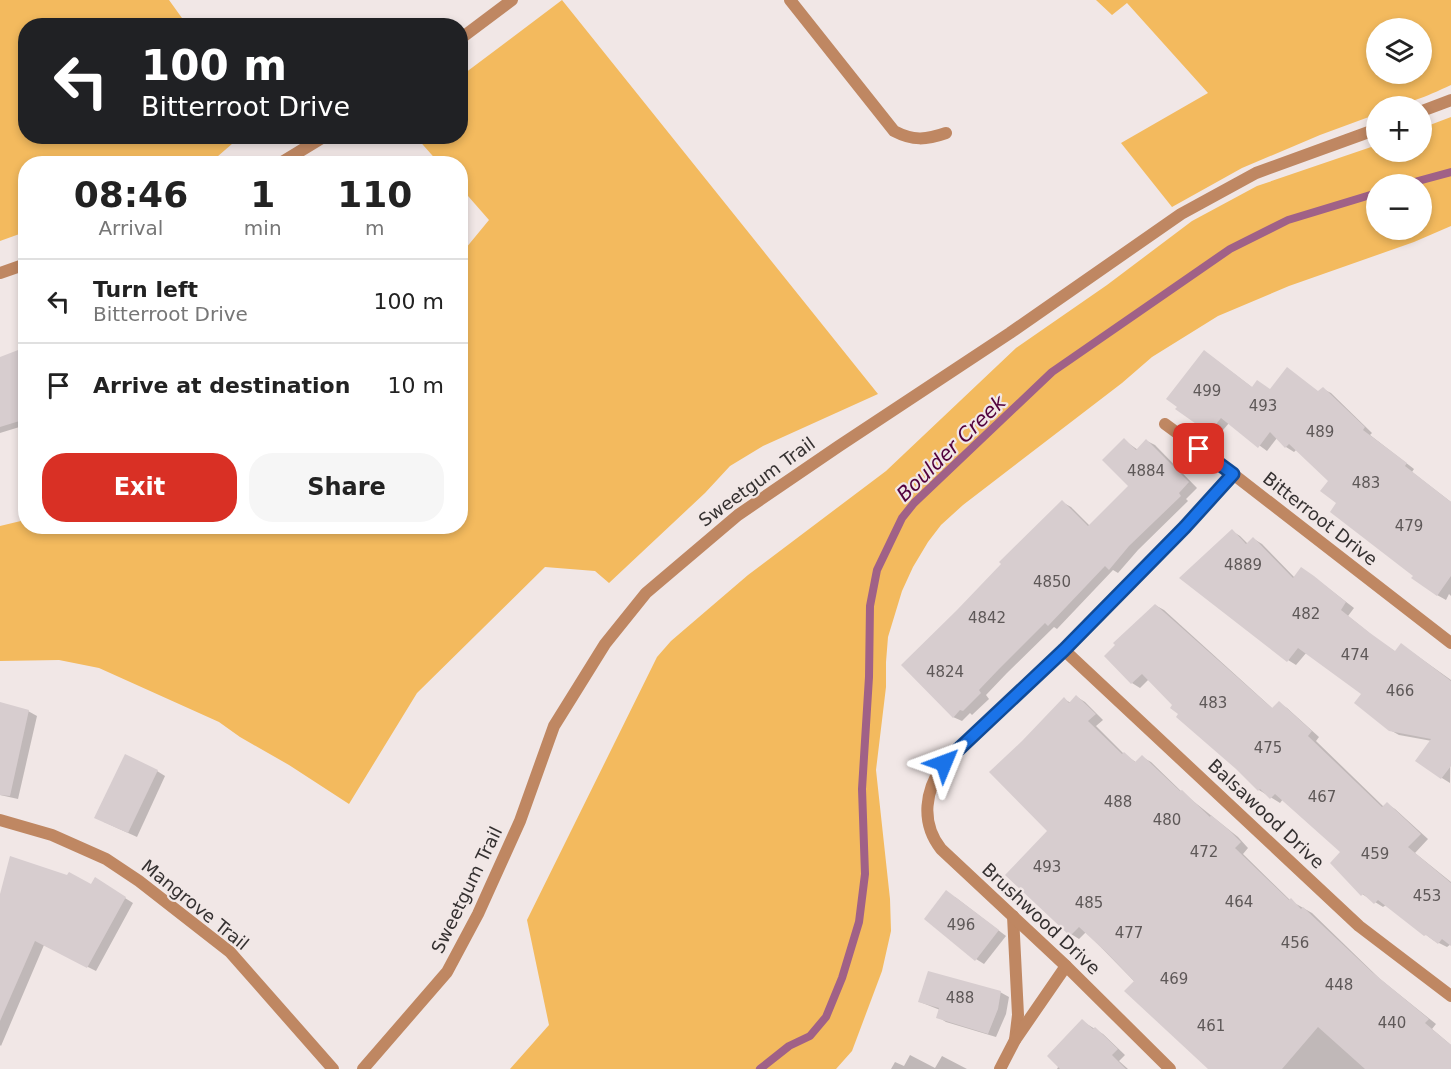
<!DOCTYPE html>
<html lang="en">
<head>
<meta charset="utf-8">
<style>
	body { margin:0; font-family:"DejaVu Sans",sans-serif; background:#f6f6f6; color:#222; height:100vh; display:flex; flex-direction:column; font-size:22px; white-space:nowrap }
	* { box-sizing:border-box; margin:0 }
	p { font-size:20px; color:#767676 }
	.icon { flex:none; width:33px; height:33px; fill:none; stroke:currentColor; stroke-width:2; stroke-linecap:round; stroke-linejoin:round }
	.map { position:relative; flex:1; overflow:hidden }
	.panel { position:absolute; left:18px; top:156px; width:450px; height:378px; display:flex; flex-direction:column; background:#fff; border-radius:24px; box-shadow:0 3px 9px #0003 }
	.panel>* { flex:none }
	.hud { position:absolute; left:18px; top:18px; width:450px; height:126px; border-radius:24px; box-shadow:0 3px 9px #0003; background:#202124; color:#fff; overflow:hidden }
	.buttons { position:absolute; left:1366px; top:18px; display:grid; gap:12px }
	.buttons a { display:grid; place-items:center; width:66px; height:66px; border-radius:50%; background:#fff; box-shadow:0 3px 9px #0003; font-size:30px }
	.pin { position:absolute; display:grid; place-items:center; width:51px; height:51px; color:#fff; margin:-26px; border-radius:12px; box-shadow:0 3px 9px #0006 }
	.me { position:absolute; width:66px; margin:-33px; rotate:46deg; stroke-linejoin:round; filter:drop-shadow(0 0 4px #0008) }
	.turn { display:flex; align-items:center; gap:21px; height:126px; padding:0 24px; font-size:27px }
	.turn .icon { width:78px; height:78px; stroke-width:2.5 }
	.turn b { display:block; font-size:42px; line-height:51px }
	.eta { display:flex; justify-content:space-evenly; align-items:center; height:102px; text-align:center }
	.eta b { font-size:36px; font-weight:800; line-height:42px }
	.primary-button { display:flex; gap:12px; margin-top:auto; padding:12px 24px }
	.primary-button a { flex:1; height:69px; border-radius:24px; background:#d93025; color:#fff; font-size:24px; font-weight:800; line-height:69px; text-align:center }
	.primary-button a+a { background:#f6f6f6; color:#222 }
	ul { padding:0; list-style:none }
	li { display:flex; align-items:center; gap:18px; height:84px; padding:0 24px; border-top:2px solid #e0e0e0 }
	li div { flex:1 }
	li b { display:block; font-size:22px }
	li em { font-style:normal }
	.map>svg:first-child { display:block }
	.green { fill:#f3ba5e; fill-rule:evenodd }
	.shadow { fill:#0003 }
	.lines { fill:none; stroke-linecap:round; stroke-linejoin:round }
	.stream { stroke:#a06187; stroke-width:8 }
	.building { fill:#d7cdcf }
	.minor { stroke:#bf8762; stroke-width:12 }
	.route-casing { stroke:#114b97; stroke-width:15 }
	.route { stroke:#1a73e8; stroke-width:10 }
	.labels { text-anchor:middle; stroke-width:4.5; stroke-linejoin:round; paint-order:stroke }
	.number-label { font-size:15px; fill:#5e5858 }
	.street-label { font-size:18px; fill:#353131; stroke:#f1e7e6 }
	.water-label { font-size:20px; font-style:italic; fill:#52003c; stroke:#f1e7e6 }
</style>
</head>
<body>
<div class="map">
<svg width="1451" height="1069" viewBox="0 0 1451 1069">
	<rect width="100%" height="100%" fill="#f1e7e6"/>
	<g class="green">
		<path d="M0 0H169L187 25 26 26V136L240 137 210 163 26 164 25 232 0 241Z"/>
		<path d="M562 0 878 394 763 446 730 466 705 493 609 583 595 571 545 567 417 693 349 804 289 765 240 737 219 722 99 668 59 660 0 661V526L25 520 26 526H460L461 254 489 220 461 188 460 164 439 163 416 137 460 136 461 76Z"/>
		<path d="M1096 0H1451V85C1425 97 1406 106 1377 106V114L1320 135 1242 168 1172 207 1121 143 1208 93 1127 3 1112 15ZM1377 28H1422V74H1377Z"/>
		<path d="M1451 117V226L1414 242 1289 286 1218 316 1152 357 1122 383 963 505 941 525 928 542 913 567 902 591 888 637 886 662V687L876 770 890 899 891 931 882 971 852 1051 836 1069H510L549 1025 527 920 657 657 671 641 748 575 886 471 1016 348 1107 285 1192 221 1257 186 1377 145V152H1422V128ZM1422 184V230H1377V184Z"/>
	</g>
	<g class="shadow">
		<path d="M26 349V425L0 433V359Z"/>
		<path d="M1212 357 1253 388 1319 392 1323 389 1331 393 1372 433 1370 435 1414 469 1412 472 1451 502V596L1449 594 1446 600 1437 595 1338 503 1330 480 1297 449 1294 452 1286 447 1277 438 1267 451 1229 423 1218 436 1210 432Z"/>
		<path d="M1124 440 1138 450 1147 441 1155 445 1197 488 1186 499 1188 501 1138 550 1118 573 1113 570 1057 629 1054 627 1007 673 986 695 989 699 972 715 970 713 962 721 953 717 1062 502 1071 507 1090 526 1130 486Z"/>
		<path d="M1232 531 1240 536 1248 544 1254 539 1262 544 1295 578 1310 574 1354 608 1348 616 1378 640 1396 652 1409 650 1451 680 1450 783 1442 778 1432 741 1399 735 1390 730 1363 694 1307 652 1296 665 1288 660Z"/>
		<path d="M1155 605 1164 610 1273 709 1279 703 1287 708 1319 737 1316 741 1384 807 1387 804 1395 809 1428 839 1415 853 1451 882V944L1447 947 1433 940 1386 905 1383 907 1362 894 1342 851 1283 799 1280 803 1259 790 1180 714 1174 705 1149 679 1140 688 1132 683Z"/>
		<path d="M1077 697 1085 702 1103 720 1096 726 1124 754 1137 763 1142 757 1151 762 1183 793 1238 837 1248 848 1243 854 1291 901 1312 913 1380 979 1436 1024 1432 1029 1451 1045V1069H1220L1086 932 1079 939 1071 934 1049 831 1023 742 1064 699 1071 703Z"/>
		<path d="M0 705 28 711 37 716 18 799 0 795Z"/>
		<path d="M157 771 165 776 137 837 104 822Z"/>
		<path d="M96 880 133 903 96 971 44 945 1 1046 0 1045V899L92 886Z"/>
		<path d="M955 897 1006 936 984 964 976 959Z"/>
		<path d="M1000 992 1009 997 1006 1014 996 1037 946 1022 938 1017 940 1010 920 1002Z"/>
		<path d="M1082 1021 1103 1034 1125 1055 1119 1061 1128 1069H1057Z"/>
		<path d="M910 1055 935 1068 942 1056 967 1069H891L895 1062 904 1066Z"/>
	</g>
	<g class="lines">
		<g class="stream">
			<path d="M1407 184 1451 172"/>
			<path d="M760 1069 789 1046 810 1036 826 1017 842 978 859 922 865 874 862 789 869 677 870 606 877 570 902 518 914 503 1052 372 1230 249 1288 220 1377 193"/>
		</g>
	</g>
	<g class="building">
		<path d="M26 347V419L0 427V357Z"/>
		<path d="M1204 350 1252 387 1257 380 1270 389 1287 367 1318 391 1323 387 1365 427 1363 430 1407 463 1405 466 1451 502V576L1437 596 1411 578 1413 576 1330 512 1336 503 1320 491 1328 481 1289 444 1285 448 1270 432 1258 448 1221 418 1209 433 1175 409 1177 407 1166 399Z"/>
		<path d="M1124 438 1136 450 1146 439 1189 482 1179 493 1181 496 1129 546 1109 570 1105 566 1048 626 1045 623 999 669 979 690 981 693 963 711 960 710 953 718 901 665 957 610 1001 564 999 562 1062 500 1088 526 1128 486 1102 460Z"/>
		<path d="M1232 529 1246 544 1253 537 1293 578 1301 567 1314 576 1346 602 1341 610 1370 633 1395 651 1401 643 1451 681V766L1441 779 1415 761 1431 739 1389 731 1354 703 1361 694 1298 648 1287 662 1179 578Z"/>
		<path d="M1155 604 1272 708 1279 701 1312 731 1308 736 1382 807 1387 802 1421 834 1408 847 1451 883V946L1442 939 1438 944 1426 935 1424 936 1378 900 1374 904 1363 894 1361 896 1330 863 1340 852 1275 794 1270 799 1260 789 1258 791 1236 769 1176 717 1178 714 1170 708 1172 705 1142 674 1131 684 1104 656 1115 645 1113 643Z"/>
		<path d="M1076 695 1096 714 1088 721 1122 754 1124 752 1135 762 1142 755 1180 791 1182 790 1210 817 1211 815 1230 831 1241 842 1235 848 1289 900 1291 898 1301 909 1303 907 1372 972 1429 1019 1425 1023 1451 1045V1069H1365L1318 1027 1282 1069H1208L1124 991 1134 981 1107 953 1079 927 1070 936 1005 875 1047 831 989 772 1022 741 1064 697 1069 703Z"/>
		<path d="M0 702 29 710 10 796 0 795Z"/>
		<path d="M125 754 158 770 128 833 94 818Z"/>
		<path d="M10 856 67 875 69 872 91 884 95 877 126 897 87 968 35 941 0 1021V894Z"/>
		<path d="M946 890 999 930 975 961 924 919Z"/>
		<path d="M928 971 1001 991 998 1009 988 1034 936 1018 939 1008 918 1002Z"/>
		<path d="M1082 1019 1093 1029 1095 1027 1118 1049 1112 1055 1126 1069H1060L1047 1056Z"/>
	</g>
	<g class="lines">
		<g class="minor">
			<path d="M790 0 894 131C913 141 926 140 946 133"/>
			<path d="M460 39 512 0"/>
			<path d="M1422 111 1451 100"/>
			<path d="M279 164 325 136"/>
			<path d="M0 273 26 264"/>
			<path d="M1165 424 1233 474 1451 643"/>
			<path d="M1064 650 1359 926 1451 996"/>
			<path d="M0 820 52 835 106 859 139 881 230 952 333 1069"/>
			<path d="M1013 916 1018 1015 1015 1040"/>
			<path d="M363 1069 447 972 478 914 520 821 554 726 605 644 646 593 738 515 839 446 1010 333 1181 214 1256 173 1377 129"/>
			<path d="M1000 1069 1015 1040 1066 966"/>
			<path d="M1170 1069 1066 966 941 849C920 822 925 790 944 763L1064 650 1185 527 1233 474"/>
		</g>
	</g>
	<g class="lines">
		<defs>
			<path id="route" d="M944 763 1064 650 1185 527 1233 474 1199 449"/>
		</defs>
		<use href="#route" class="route-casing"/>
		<use href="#route" class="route"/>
	</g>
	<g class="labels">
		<g class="number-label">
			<text x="1207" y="396">499</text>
			<text x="1263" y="411">493</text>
			<text x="1320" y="437">489</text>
			<text x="1146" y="476">4884</text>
			<text x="1366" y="488">483</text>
			<text x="1409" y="531">479</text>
			<text x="1243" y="570">4889</text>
			<text x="1052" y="587">4850</text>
			<text x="1306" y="619">482</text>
			<text x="987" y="623">4842</text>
			<text x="1355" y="660">474</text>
			<text x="945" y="677">4824</text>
			<text x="1400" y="696">466</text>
			<text x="1213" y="708">483</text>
			<text x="1268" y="753">475</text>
			<text x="1322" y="802">467</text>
			<text x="1118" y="807">488</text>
			<text x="1167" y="825">480</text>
			<text x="1204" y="857">472</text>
			<text x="1375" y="859">459</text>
			<text x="1047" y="872">493</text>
			<text x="1427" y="901">453</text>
			<text x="1239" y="907">464</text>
			<text x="1089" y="908">485</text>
			<text x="961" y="930">496</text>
			<text x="1129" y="938">477</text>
			<text x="1295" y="948">456</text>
			<text x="1174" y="984">469</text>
			<text x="1339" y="990">448</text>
			<text x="960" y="1003">488</text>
			<text x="1392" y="1028">440</text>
			<text x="1211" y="1031">461</text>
		</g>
		<g class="street-label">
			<text transform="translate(757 482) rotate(-36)" y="6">Sweetgum Trail</text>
			<text transform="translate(1320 519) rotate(38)" y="6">Bitterroot Drive</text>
			<text transform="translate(1266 814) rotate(43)" y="6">Balsawood Drive</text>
			<text transform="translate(467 890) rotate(-64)" y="6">Sweetgum Trail</text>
			<text transform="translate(195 905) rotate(39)" y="6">Mangrove Trail</text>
			<text transform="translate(1041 919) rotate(43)" y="6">Brushwood Drive</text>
		</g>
		<g class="water-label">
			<text transform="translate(951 448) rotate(-44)" y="7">Boulder Creek</text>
		</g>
	</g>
</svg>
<div class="buttons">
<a><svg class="icon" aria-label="layers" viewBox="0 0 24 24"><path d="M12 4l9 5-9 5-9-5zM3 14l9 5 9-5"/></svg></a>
<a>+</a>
<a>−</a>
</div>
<div class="pin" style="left:1199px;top:449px;background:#d93025"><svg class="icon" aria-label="arrive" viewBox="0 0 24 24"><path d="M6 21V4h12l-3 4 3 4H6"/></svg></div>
<svg class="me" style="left:944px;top:763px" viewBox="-20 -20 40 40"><path d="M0-17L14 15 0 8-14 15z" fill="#1a73e8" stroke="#fff" stroke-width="4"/></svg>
<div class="hud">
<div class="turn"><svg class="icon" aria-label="left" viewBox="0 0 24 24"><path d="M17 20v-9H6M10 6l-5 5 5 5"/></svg><div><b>100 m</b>Bitterroot Drive</div></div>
</div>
<section class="panel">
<div class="eta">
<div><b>08:46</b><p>Arrival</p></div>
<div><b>1</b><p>min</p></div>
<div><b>110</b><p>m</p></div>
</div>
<ul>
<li><svg class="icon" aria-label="left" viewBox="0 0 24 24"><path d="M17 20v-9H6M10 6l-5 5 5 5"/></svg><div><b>Turn left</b><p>Bitterroot Drive</p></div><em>100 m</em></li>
<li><svg class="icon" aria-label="arrive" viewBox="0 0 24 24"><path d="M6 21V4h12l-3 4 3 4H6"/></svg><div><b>Arrive at destination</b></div><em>10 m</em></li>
</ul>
<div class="primary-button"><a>Exit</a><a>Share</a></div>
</section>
</div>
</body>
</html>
